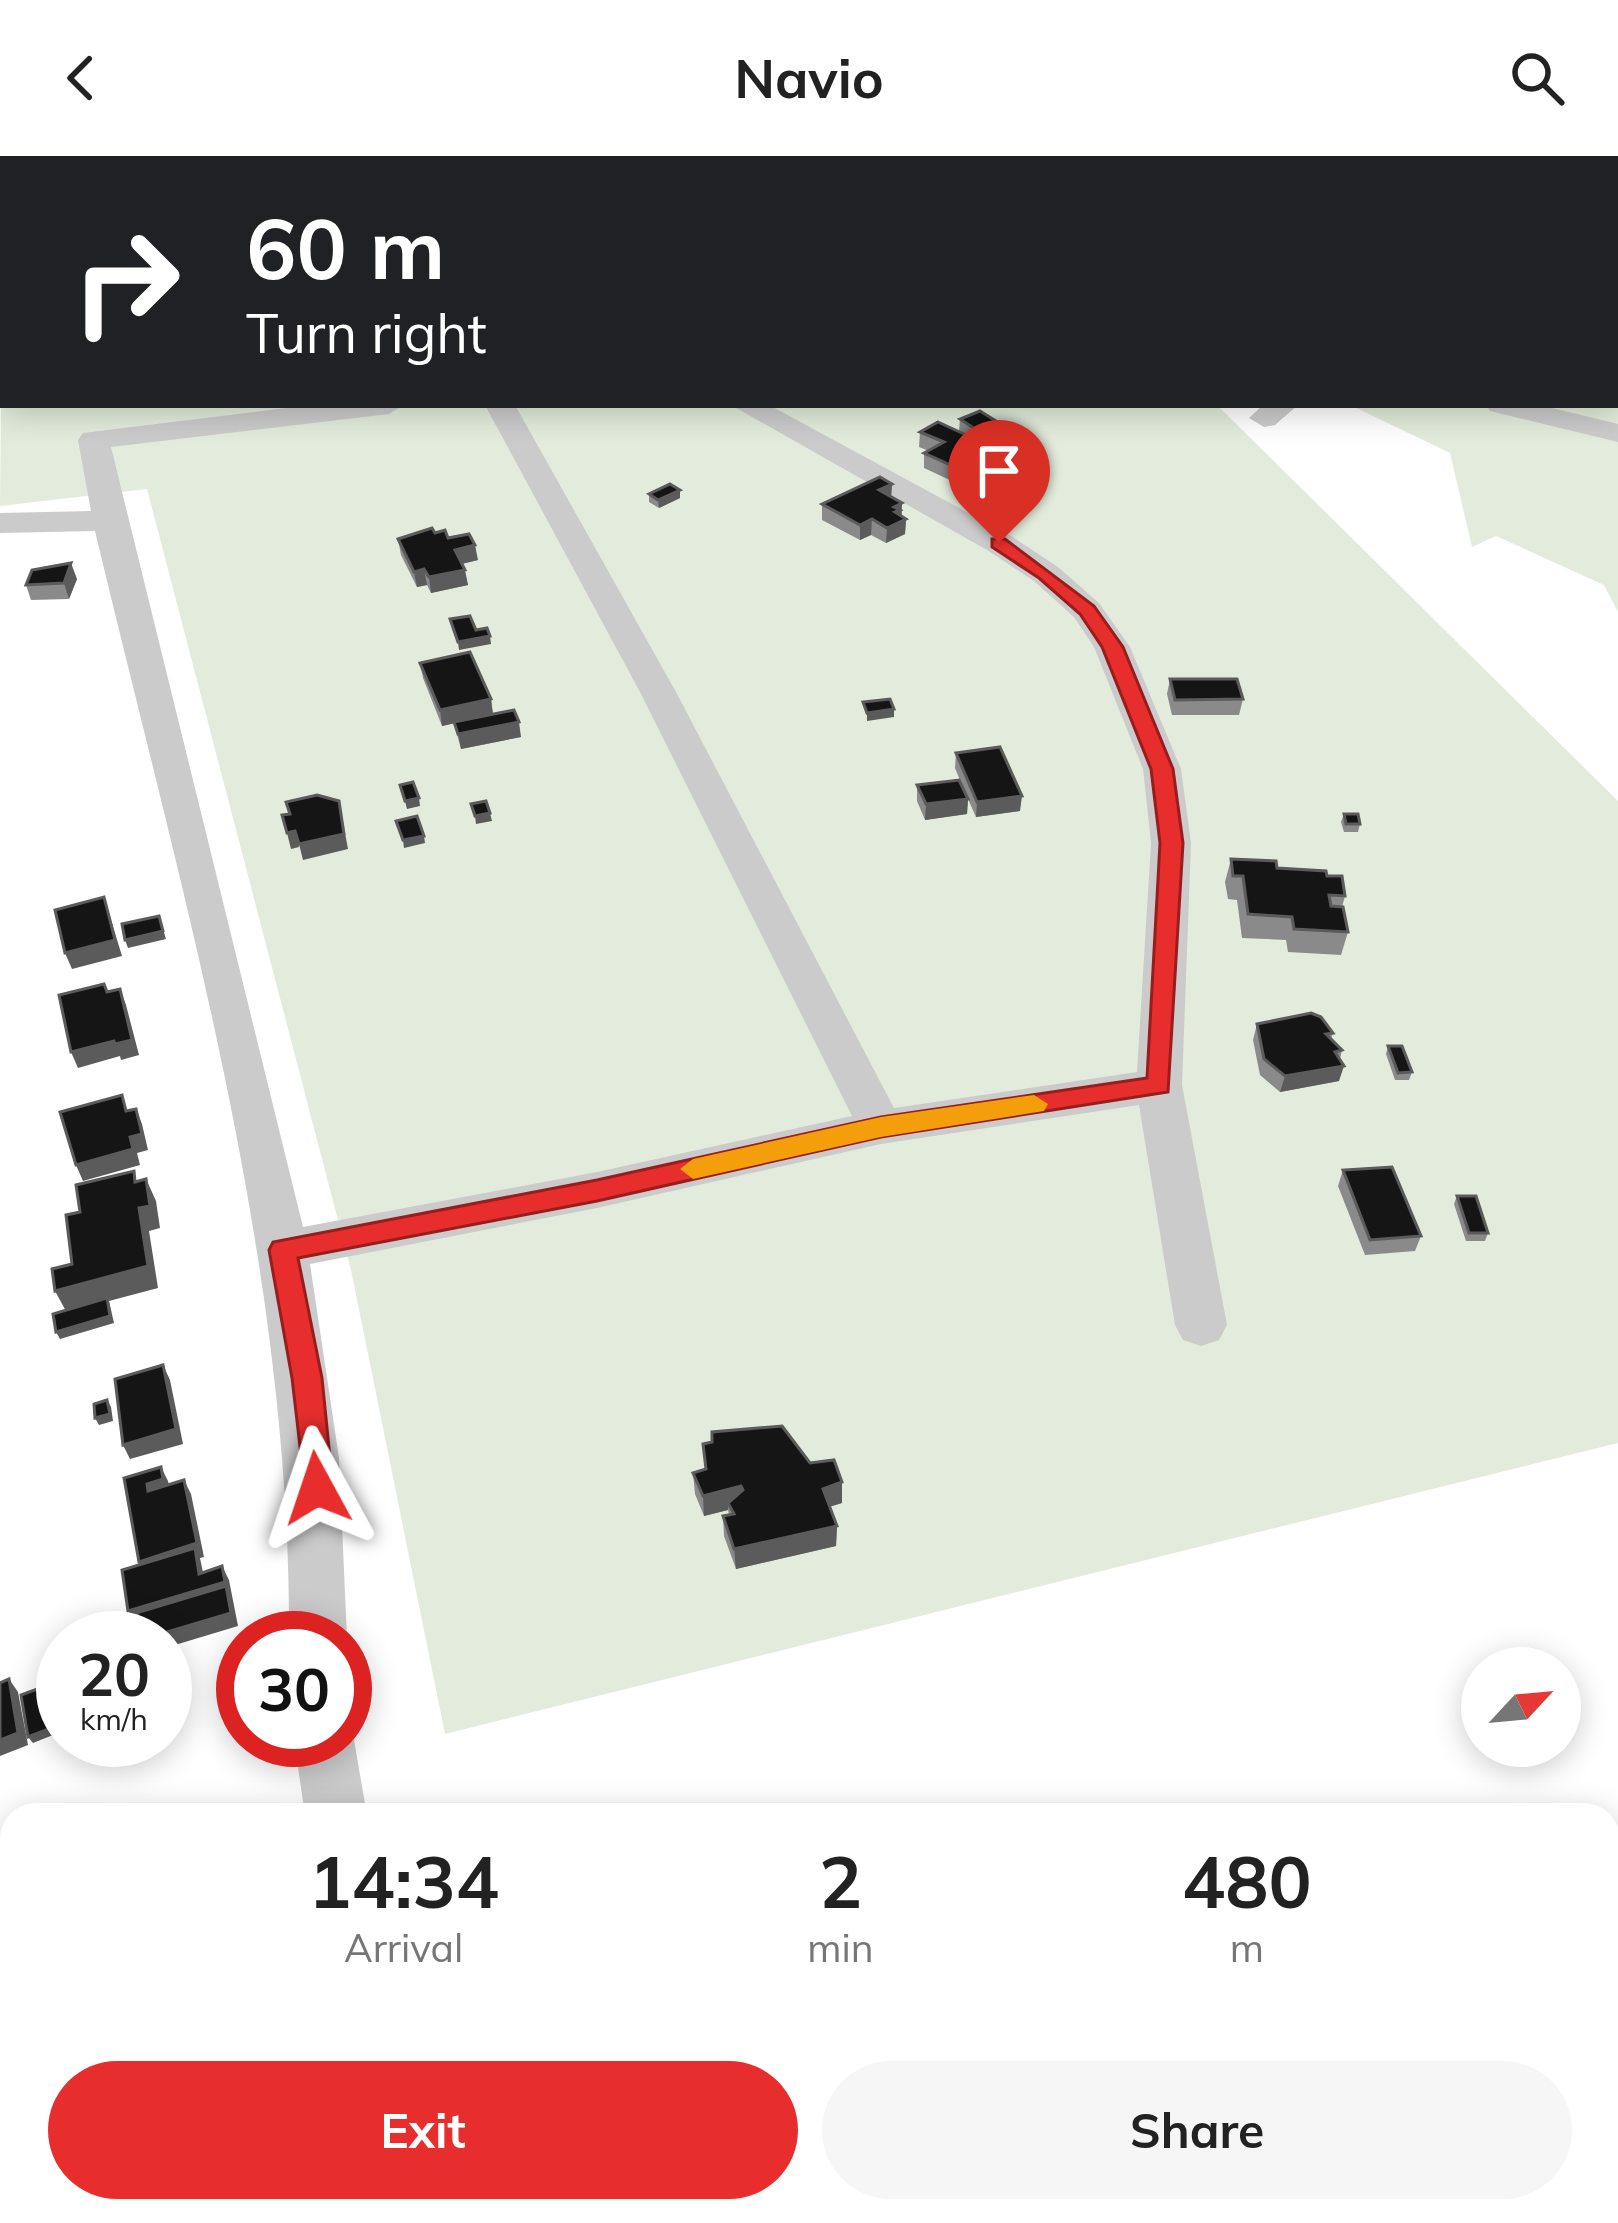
<!DOCTYPE html>
<html lang="en">
<head>
<meta charset="utf-8">
<style>
	body { margin:0; font-family:Mulish,sans-serif; background:#f6f6f6; color:#222; height:100vh; display:flex; flex-direction:column; font-size:45px; white-space:nowrap }
	* { box-sizing:border-box; margin:0 }
	p { font-size:39px; color:#767676 }
	.icon { flex:none; width:66px; height:66px; fill:none; stroke:currentColor; stroke-width:2; stroke-linecap:round; stroke-linejoin:round }
	.map { position:relative; flex:1; overflow:hidden }
	.drawer { position:absolute; left:0px; top:1647px; width:1620px; height:420px; display:flex; flex-direction:column; background:#fff; border-radius:36px 36px 0 0; box-shadow:0 6px 30px #0003 }
	.drawer>* { flex:none }
	.hud { position:absolute; left:0px; top:0px; width:1620px; height:252px; box-shadow:0 6px 30px #0003; background:#202124; color:#fff; overflow:hidden }
	.needle { width:78px; rotate:64deg }
	.fabs { position:absolute; left:1461px; top:1491px; display:grid; gap:24px }
	.fabs a { display:grid; place-items:center; width:120px; height:120px; border-radius:50%; background:#fff; box-shadow:0 6px 30px #0003; font-size:60px }
	.speed { position:absolute; left:36px; top:1455px; display:flex; gap:24px; font-size:60px; font-weight:700; text-align:center }
	.speed>* { display:grid; place-content:center; width:156px; height:156px; border-radius:50%; background:#fff; box-shadow:0 6px 30px #0003; line-height:1 }
	.speed small { font-size:30px; font-weight:400 }
	.speed .limit { border:18px solid #d22; background:#fff; color:#111 }
	.pin { position:absolute; display:grid; place-items:center; width:102px; height:102px; color:#fff; margin:-123px -51px; border-radius:50% 50% 50% 0; rotate:-45deg; box-shadow:0 0 12px #0007 }
	.pin .icon { rotate:45deg }
	.me { position:absolute; width:132px; margin:-66px; rotate:355deg; stroke-linejoin:round; filter:drop-shadow(0 0 9px #0008) }
	.turn { display:flex; align-items:center; gap:42px; height:252px; padding:0 48px; font-size:54px }
	.turn .icon { width:156px; height:156px; stroke-width:2.5 }
	.turn b { display:block; font-size:84px; line-height:102px }
	.eta { display:flex; justify-content:space-evenly; align-items:center; height:204px; text-align:center }
	.eta b { font-size:72px; font-weight:700; line-height:84px }
	.cta { display:flex; gap:24px; margin-top:auto; padding:24px 48px }
	.cta a { flex:1; height:138px; border-radius:72px; background:#e82e2d; color:#fff; font-size:48px; font-weight:700; line-height:138px; text-align:center }
	.cta a+a { background:#f6f6f6; color:#222 }
	header { display:flex; justify-content:space-between; align-items:center; height:156px; padding:0 48px; background:#fff; font-size:54px; font-weight:700 }
	.map>svg:first-child { display:block }
	.green { fill:#e3ecdc }
	.lines { fill:none; stroke-linecap:round; stroke-linejoin:round }
	.minor { fill:#cbcbcb; fill-rule:evenodd }
	.wall { fill:#8a8a8a }
	.shaded-wall { fill:#5b5b5b }
	.building { fill:#151515; stroke:#5b5b5b; stroke-width:3 }
	.route { fill:#e82e2d; stroke:#971e1d; stroke-width:3 }
	.slow { fill:#f59e0b }
</style>
</head>
<body>
<header><svg class="icon" aria-label="back" viewBox="0 0 24 24"><path d="M15 5l-7 7 7 7"/></svg>Navio<svg class="icon" aria-label="search" viewBox="0 0 24 24"><circle cx="10" cy="10" r="6"/><path d="M15 15l6 6"/></svg></header>
<div class="map">
<svg width="1618" height="2067" viewBox="0 0 1618 2067">
	<rect width="100%" height="100%" fill="#fff"/>
	<g class="green">
		<path d="M199 0H838L843 3H179Z"/>
		<path d="M3 32V249H1217L1618 645V1287L445 1578 351 1114 147 333 0 350Z"/>
		<path d="M1618 48V456L1604 429 1496 380 1472 391 1450 297 1350 249H1617Z"/>
	</g>
	<g class="lines">
		<g class="minor">
			<path d="M936 0H965L967 3H939Z"/>
			<path d="M311 249H404L389 258 111 291 303 1071 597 1016 852 960 640 536 485 249H515L676 536 894 952 1137 916 1151 687 1143 613 1094 491 1074 461 1034 425 987 394 731 249H769L1011 380 1058 411 1099 447 1130 491 1181 613 1191 687 1182 929 1227 1169 1219 1184 1201 1190 1183 1184 1175 1169 1139 949 881 988 597 1052 310 1108 339 1302 347 1482 345 1486V1482H289C291 1105 182 740 95 375L0 377V357L91 355 78 284 83 277Z"/>
			<path d="M1263 249H1298L1275 269 1264 271 1249 262Z"/>
			<path d="M1486 249H1540L1618 268V286L1490 255Z"/>
			<path d="M345 1563 354 1584 367 1659H305L294 1584H345Z"/>
			<path d="M12 1955V2033L0 2038V1960Z"/>
			<path d="M536 2055H640L635 2067H531Z"/>
		</g>
	</g>
	<g class="wall">
		<path d="M960 263 1010 274 1009 289 989 296V304L952 325 924 312V297L929 295 919 291 920 276 959 275Z"/>
		<path d="M892 328 891 341 902 347V360L906 363 905 378 886 387 871 379 860 384 822 364V348Z"/>
		<path d="M649 338 680 342 659 352 649 346Z"/>
		<path d="M435 377 448 382 478 404 462 408 468 429 431 437 427 429 417 431 401 399 398 383Z"/>
		<path d="M77 423 69 443 31 444 26 429Z"/>
		<path d="M420 507 491 543 493 558 521 581 461 593 454 567 442 570 423 522Z"/>
		<path d="M1170 523 1243 543 1239 559H1172L1167 538Z"/>
		<path d="M956 597 1020 655 976 661 968 643 967 658 925 664 917 645V629L966 639 955 612Z"/>
		<path d="M1344 658 1360 668 1358 676H1344L1341 666Z"/>
		<path d="M1231 703 1277 712 1327 720 1345 740 1342 751 1348 776 1341 799 1288 796 1286 784 1242 782 1237 744 1228 743 1225 726Z"/>
		<path d="M1257 868 1333 877 1331 883 1342 894 1340 903 1339 925 1280 936 1260 919 1253 884Z"/>
		<path d="M1388 890 1412 916 1409 924H1395L1386 898Z"/>
		<path d="M1343 1014 1421 1080 1415 1095 1365 1099 1338 1030Z"/>
		<path d="M1457 1040 1488 1077 1485 1085H1466L1454 1048Z"/>
		<path d="M810 1307 842 1326V1347L829 1351 837 1370 836 1390 736 1413 724 1380 723 1360 729 1359 728 1354 704 1360 695 1338 693 1317Z"/>
		<path d="M1618 1864V1908L1608 1895V1872Z"/>
		<path d="M1461 2055H1566L1556 2067H1472Z"/>
	</g>
	<g class="shaded-wall">
		<path d="M41 0H112L83 3H42Z"/>
		<path d="M1010 274 1009 289 989 296V304L952 325 953 310 989 290V282Z"/>
		<path d="M892 328 891 343 879 334Z"/>
		<path d="M680 334V342L659 352 658 344Z"/>
		<path d="M902 347 901 362 906 363 905 378 886 387 887 372 894 351Z"/>
		<path d="M872 363 871 379 860 384V369Z"/>
		<path d="M475 389 478 404 457 409 455 394Z"/>
		<path d="M71 407 77 423 69 443 64 427Z"/>
		<path d="M424 413 427 429 417 431 414 416Z"/>
		<path d="M465 414 468 429 431 437 429 421Z"/>
		<path d="M490 480 491 488 459 494 458 486Z"/>
		<path d="M491 543 493 559 442 570 440 554Z"/>
		<path d="M894 553V561L867 565V557Z"/>
		<path d="M519 566 521 581 461 593 458 578Z"/>
		<path d="M1022 640 1020 655 976 661 977 646Z"/>
		<path d="M419 642 420 650 407 653 405 645Z"/>
		<path d="M968 643 967 658 925 664 926 648Z"/>
		<path d="M339 645 348 693 303 704 299 688Z"/>
		<path d="M490 657 492 665 476 668 475 660Z"/>
		<path d="M295 675 299 691 291 693 287 677Z"/>
		<path d="M424 680 425 687 404 692 403 684Z"/>
		<path d="M104 741 122 800 72 813 65 797Z"/>
		<path d="M159 760 166 783 128 792 125 784Z"/>
		<path d="M120 833 126 849 139 899 121 904 120 900 78 912 71 896Z"/>
		<path d="M1344 910 1339 925 1280 936 1285 920Z"/>
		<path d="M136 953 142 968 148 994 137 997 140 1009 83 1025 76 1009 130 981Z"/>
		<path d="M146 1023 156 1045 160 1072 149 1075 158 1132 109 1145 114 1167 60 1183 56 1176 67 1157 55 1135Z"/>
		<path d="M163 1209 170 1224 183 1288 130 1303 123 1289Z"/>
		<path d="M107 1244 111 1251 113 1265 99 1269 95 1262Z"/>
		<path d="M161 1311 168 1325 171 1337 148 1335 147 1328Z"/>
		<path d="M184 1324 191 1338 204 1401 200 1402 206 1431 147 1419 139 1406Z"/>
		<path d="M842 1326V1347L822 1353 823 1333Z"/>
		<path d="M741 1330 742 1351 728 1347V1354L704 1360 703 1340Z"/>
		<path d="M837 1370 836 1390 736 1413 734 1393Z"/>
		<path d="M222 1410 229 1424 238 1470 165 1492V1482H147L128 1455Z"/>
		<path d="M9 1523 18 1536 28 1589 0 1600V1584Z"/>
		<path d="M51 1528 55 1534 63 1575 33 1587 28 1581Z"/>
		<path d="M12 1822V1873L0 1879 3 1827Z"/>
	</g>
	<g class="building">
		<path d="M316 0H369L370 3H284Z"/>
		<path d="M980 255 1010 274 989 282 960 263Z"/>
		<path d="M938 266 990 290 953 310 924 297 944 286 920 276Z"/>
		<path d="M880 321 892 328 879 334 902 347 894 351 900 354 895 356 906 363 887 372 872 363 860 369 822 348Z"/>
		<path d="M670 328 680 334 658 344 649 338Z"/>
		<path d="M432 372 435 377 445 374 448 382 469 378 475 389 455 394 465 414 429 421 424 413 414 416 398 383Z"/>
		<path d="M71 407 64 427 26 429 32 414Z"/>
		<path d="M470 460 476 474 487 472 490 480 458 486 450 463Z"/>
		<path d="M470 496 491 543 440 554 420 507Z"/>
		<path d="M1170 523H1237L1243 543 1175 544Z"/>
		<path d="M890 543 894 553 867 557 863 546Z"/>
		<path d="M514 554 519 566 458 578 454 566Z"/>
		<path d="M1000 591 1022 640 977 646 956 597Z"/>
		<path d="M959 624 968 643 926 648 917 629Z"/>
		<path d="M413 626 419 642 405 645 400 629Z"/>
		<path d="M317 639 339 645 344 678 299 688 295 675 287 677 282 659 290 658 286 646Z"/>
		<path d="M486 645 490 657 475 660 471 648Z"/>
		<path d="M1344 658H1358L1360 668H1346Z"/>
		<path d="M417 660 424 680 403 684 396 665Z"/>
		<path d="M1231 703 1276 705 1277 712 1326 715 1327 720H1342L1345 740 1329 739 1331 750 1343 751 1348 776 1294 773 1292 761 1248 758 1243 720H1233Z"/>
		<path d="M104 741 115 784 65 797 55 754Z"/>
		<path d="M159 760 163 775 125 784 122 768Z"/>
		<path d="M104 828 107 836 120 833 132 884 115 888 114 885 71 896 59 839Z"/>
		<path d="M1311 857 1321 861 1333 877 1326 878 1342 894 1335 896 1344 910 1285 920 1264 903 1257 868Z"/>
		<path d="M1388 890H1402L1412 916 1398 917Z"/>
		<path d="M122 939 126 955 136 953 142 978 130 981 133 993 76 1009 60 956Z"/>
		<path d="M1392 1011 1421 1080 1370 1084 1343 1014Z"/>
		<path d="M134 1015 135 1026 146 1023 150 1050 139 1052 148 1110 55 1135 52 1113 72 1108 66 1059 80 1056 76 1029Z"/>
		<path d="M1457 1040H1476L1488 1077H1469Z"/>
		<path d="M107 1142 110 1160 56 1176 53 1158Z"/>
		<path d="M163 1209 176 1273 123 1289 115 1223Z"/>
		<path d="M107 1244 110 1258 95 1262 94 1248Z"/>
		<path d="M782 1270 810 1307 834 1304 842 1326 823 1333 837 1370 734 1393 723 1360 734 1358 728 1347 743 1334 741 1330 703 1340 693 1317 706 1313 703 1288 712 1286V1276Z"/>
		<path d="M161 1311 163 1323 147 1328 148 1335 184 1324 197 1387 139 1406 124 1322Z"/>
		<path d="M195 1392 199 1418 222 1410 225 1426 128 1455 122 1414Z"/>
		<path d="M226 1430 231 1457 147 1482H118L116 1463Z"/>
		<path d="M9 1523 18 1577 0 1584V1527Z"/>
		<path d="M51 1528 59 1569 28 1581 21 1539Z"/>
		<path d="M12 1740V1822L3 1827 10 1851 0 1856V1746Z"/>
		<path d="M1618 1864V1884L1608 1872Z"/>
		<path d="M1608 1978 1618 1988 1608 2001Z"/>
		<path d="M1206 2055H1218L1220 2057 1222 2055H1327L1317 2067H1195Z"/>
		<path d="M1486 2055H1566L1556 2067H1497Z"/>
	</g>
	<path class="route" d="M992 383H1005L1094 450 1123 491 1173 613 1183 687 1168 936 881 981 597 1045 298 1102 322 1222 333 1332 328 1342 317 1346 306 1342 292 1222 269 1094 273 1086 597 1024 881 961 1147 922 1160 687 1151 613 1102 491 1080 458 1039 422 992 391Z"/>
	<path class="slow" d="M1034 939 1048 948 1044 955 881 981 693 1023 680 1013 693 1003 881 961Z"/>
</svg>
<div class="fabs">
<a><svg class="needle" viewBox="-14 -14 28 28"><path d="M0-13l5 13h-10z" fill="#e53935"/><path d="M0 13l5-13h-10z" fill="#767676"/></svg></a>
</div>
<div class="speed"><div>20<small>km/h</small></div><div class="limit">30</div></div>
<div class="pin" style="left:999px;top:387px;background:#d93025"><svg class="icon" aria-label="arrive" viewBox="0 0 24 24"><path d="M6 21V4h12l-3 4 3 4H6"/></svg></div>
<svg class="me" style="left:317px;top:1332px" viewBox="-20 -20 40 40"><path d="M0-17L14 15 0 8-14 15z" fill="#e82e2d" stroke="#fff" stroke-width="4"/></svg>
<div class="hud">
<div class="turn"><svg class="icon" aria-label="right" viewBox="0 0 24 24"><path d="M7 20v-9h11M14 6l5 5-5 5"/></svg><div><b>60 m</b>Turn right</div></div>
</div>
<section class="drawer">
<div class="eta">
<div><b>14:34</b><p>Arrival</p></div>
<div><b>2</b><p>min</p></div>
<div><b>480</b><p>m</p></div>
</div>
<div class="cta"><a>Exit</a><a>Share</a></div>
</section>
</div>
</body>
</html>
